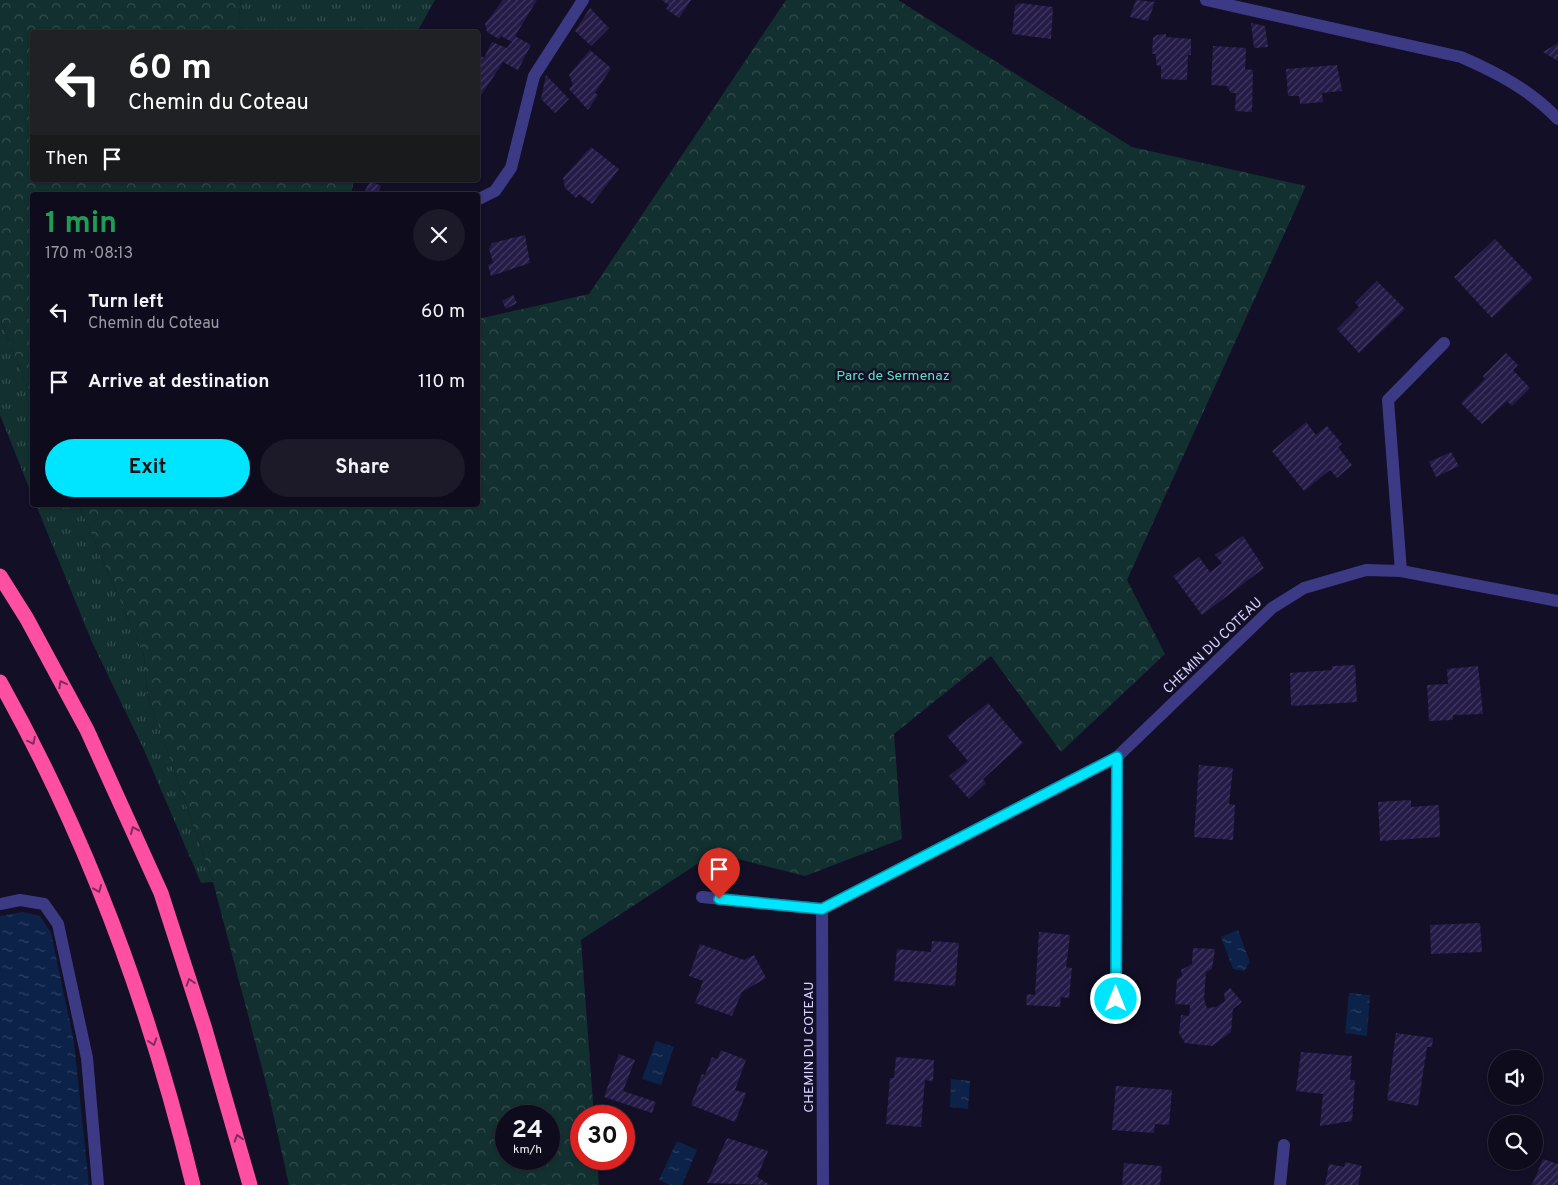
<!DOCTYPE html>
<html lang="en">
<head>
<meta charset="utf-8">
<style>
	body { margin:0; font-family:Overpass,sans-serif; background:#1c1929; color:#f1f3f6; height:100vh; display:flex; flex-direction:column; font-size:19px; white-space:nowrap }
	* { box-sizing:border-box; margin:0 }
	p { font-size:16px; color:#9b9ba3 }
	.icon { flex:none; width:28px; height:28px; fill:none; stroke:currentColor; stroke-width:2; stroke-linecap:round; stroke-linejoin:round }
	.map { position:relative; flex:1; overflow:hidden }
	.details { position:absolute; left:30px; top:192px; width:450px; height:315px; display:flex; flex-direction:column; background:#0e0b1c; border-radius:5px; box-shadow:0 1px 4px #0004,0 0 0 1px #2e2b3b }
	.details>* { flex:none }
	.top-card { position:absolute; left:30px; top:30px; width:450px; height:152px; border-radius:5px; box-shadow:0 1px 4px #0004,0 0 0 1px #2e2b3b; background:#202124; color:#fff; overflow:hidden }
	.controls { position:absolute; left:1488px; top:1050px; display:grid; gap:10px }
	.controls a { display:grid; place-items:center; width:55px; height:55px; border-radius:50%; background:#0e0b1c; box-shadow:0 1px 4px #0004,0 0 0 1px #2e2b3b; font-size:25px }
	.speed { position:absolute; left:495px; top:1105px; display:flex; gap:10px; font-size:25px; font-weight:700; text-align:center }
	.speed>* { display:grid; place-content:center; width:65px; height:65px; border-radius:50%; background:#0e0b1c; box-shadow:0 1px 4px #0004,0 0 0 1px #2e2b3b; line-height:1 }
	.speed small { font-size:12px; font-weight:400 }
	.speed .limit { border:8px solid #d22; background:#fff; color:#111 }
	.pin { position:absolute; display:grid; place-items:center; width:42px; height:42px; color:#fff; margin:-51px -21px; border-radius:50% 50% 50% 0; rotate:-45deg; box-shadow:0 0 5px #0007 }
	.pin .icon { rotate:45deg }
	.me { position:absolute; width:55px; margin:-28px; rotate:0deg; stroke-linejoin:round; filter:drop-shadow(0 0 4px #0008) }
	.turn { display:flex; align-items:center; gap:18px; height:105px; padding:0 15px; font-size:22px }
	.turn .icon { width:65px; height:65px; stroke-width:2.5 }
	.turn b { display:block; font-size:35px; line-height:42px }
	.then { display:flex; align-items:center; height:48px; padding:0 15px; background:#0003; gap:10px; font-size:19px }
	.round { display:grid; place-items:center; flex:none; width:52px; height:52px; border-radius:26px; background:#1c1929 }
	.headline { display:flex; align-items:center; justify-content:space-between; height:85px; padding:0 15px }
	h1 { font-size:30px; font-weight:700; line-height:38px; color:#1e9e55 }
	.cta { display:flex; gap:10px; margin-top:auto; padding:10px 15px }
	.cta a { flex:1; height:58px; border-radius:30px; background:#00e5ff; color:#111; font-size:20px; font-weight:700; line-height:58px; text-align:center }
	.cta a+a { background:#1c1929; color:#f1f3f6 }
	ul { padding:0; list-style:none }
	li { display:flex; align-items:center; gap:15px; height:70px; padding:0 15px }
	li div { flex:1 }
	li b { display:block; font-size:19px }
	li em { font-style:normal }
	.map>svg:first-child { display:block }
	.grass { fill:url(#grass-tufts) }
	.forest { fill:url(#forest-crowns); fill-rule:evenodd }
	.water { fill:url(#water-ripples) }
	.building { fill:url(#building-hatch) }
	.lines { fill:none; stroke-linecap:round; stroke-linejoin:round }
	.lane { stroke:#3d3a85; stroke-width:12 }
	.street { stroke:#3d3a85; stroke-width:12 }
	.highway { stroke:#ff4fa3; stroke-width:15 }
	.oneway { stroke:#7d2c5e }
	.route-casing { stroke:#0095a6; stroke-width:12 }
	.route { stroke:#00e5ff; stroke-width:9 }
	.labels { text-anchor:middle; stroke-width:5; stroke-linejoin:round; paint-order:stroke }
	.park-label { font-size:14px; fill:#5fe0c0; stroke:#130f26 }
	.street-label { font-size:14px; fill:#d9d4ff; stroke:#130f26 }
</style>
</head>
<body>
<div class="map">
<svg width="1558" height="1185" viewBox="0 0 1558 1185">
	<defs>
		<pattern id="grass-tufts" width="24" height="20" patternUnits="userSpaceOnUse" patternTransform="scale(1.25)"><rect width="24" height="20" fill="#12302f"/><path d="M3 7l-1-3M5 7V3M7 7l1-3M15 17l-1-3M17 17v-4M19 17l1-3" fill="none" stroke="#344d4e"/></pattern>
		<pattern id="forest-crowns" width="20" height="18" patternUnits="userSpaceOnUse" patternTransform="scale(1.25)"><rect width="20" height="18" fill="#12302f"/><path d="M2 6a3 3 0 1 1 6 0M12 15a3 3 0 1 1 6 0" fill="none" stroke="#344d4e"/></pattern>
		<pattern id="water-ripples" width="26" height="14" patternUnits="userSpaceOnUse" patternTransform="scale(1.25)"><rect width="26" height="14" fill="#0c2248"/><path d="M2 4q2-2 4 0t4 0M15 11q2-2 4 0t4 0" fill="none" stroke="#2f4163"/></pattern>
		<pattern id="building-hatch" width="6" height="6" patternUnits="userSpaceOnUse" patternTransform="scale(1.25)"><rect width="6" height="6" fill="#241b47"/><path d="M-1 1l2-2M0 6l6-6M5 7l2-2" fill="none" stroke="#433b63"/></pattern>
	</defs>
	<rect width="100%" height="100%" fill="#130f26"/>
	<g class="grass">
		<path d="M241 0H435L417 32H237Z"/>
		<path d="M0 319 32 398V495L0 415Z"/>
		<path d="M36 505H79L144 656 147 693 213 882 201 883 144 750 92 642Z"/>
	</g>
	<g class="forest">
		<path d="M0 0H241L237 32H32V180H354L351 195H32V398L0 319Z"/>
		<path d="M786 0H898L1132 147 1306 186 1127 580 1165 654 1061 752 991 656 894 734 902 839 805 876 714 853 581 940 594 1116H581V1159H597L599 1185H289L268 1091 213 882 147 693 144 656 79 505H478V319L589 294ZM506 1116H549V1159H506Z"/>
	</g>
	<g class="water">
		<path d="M23 912 40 916 51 933 74 1042 89 1185H0V916Z"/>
		<path d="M1238 930 1250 962 1244 971 1233 969 1221 937Z"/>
		<path d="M1349 993 1370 995 1367 1036 1345 1033Z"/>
		<path d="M656 1041 674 1047 661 1085 642 1079Z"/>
		<path d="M951 1079 970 1081 968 1109 950 1107Z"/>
		<path d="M677 1141 697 1150 682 1185H670L659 1180Z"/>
	</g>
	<g class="building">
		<path d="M503 0H537L515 36 531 45 518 70 503 62 478 100V54L484 58 492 42 507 48 512 42 501 36 499 39 487 32 485 24Z"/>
		<path d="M661 0H691L679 18 666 9 669 5Z"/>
		<path d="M1136 0 1155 2 1148 21 1130 17Z"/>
		<path d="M1019 3 1053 7 1051 39 1012 34 1015 6Z"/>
		<path d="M590 8 609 28 591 46 575 31Z"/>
		<path d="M1251 23 1265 26 1268 47 1254 48Z"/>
		<path d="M1166 34V37L1191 39V55H1188L1187 80 1161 79V66L1156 65V54H1152L1153 38 1157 35Z"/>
		<path d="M1558 43V61L1543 52Z"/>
		<path d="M1213 46 1246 48 1245 69 1253 70 1252 112 1235 111 1236 93H1231L1227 86 1211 85Z"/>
		<path d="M590 50 611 68 595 93 598 95 588 110 569 89 573 84 569 75Z"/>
		<path d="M1337 65 1342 91 1322 93 1323 102 1300 104 1299 96H1288L1286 69Z"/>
		<path d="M546 75 569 99 555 113 541 99Z"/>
		<path d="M591 147 619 169 592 204 579 194 576 198 565 188 563 178Z"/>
		<path d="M370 181 381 186 377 195H363Z"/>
		<path d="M525 235 530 263 491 276 488 265 493 263 489 249 492 243Z"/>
		<path d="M1495 239 1533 279 1492 318 1454 277Z"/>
		<path d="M1377 281 1405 309 1359 353 1337 329 1359 307 1355 303Z"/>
		<path d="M513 295 517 303 506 309 502 301Z"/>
		<path d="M1506 353 1518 365 1513 370 1530 388 1512 406 1507 401 1482 424 1461 403 1485 379 1483 376Z"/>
		<path d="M1306 422 1316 435 1327 426 1342 444 1338 447 1352 465 1337 478 1330 470 1304 491 1272 451Z"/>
		<path d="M1451 452 1459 466 1436 477 1429 462Z"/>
		<path d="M1243 536 1264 568 1202 615 1173 576 1199 557 1210 572 1222 563 1215 555Z"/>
		<path d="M1355 665 1357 702 1291 706 1290 673 1332 670V666Z"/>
		<path d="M1478 666 1483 714 1453 715V720L1429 721 1427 685 1448 684 1447 669Z"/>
		<path d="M988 703 1023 743 983 779 986 783 969 799 949 776 968 761 947 736Z"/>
		<path d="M1199 765 1233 768 1229 804 1235 805 1233 840 1194 837Z"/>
		<path d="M1411 800V807L1439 805 1440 837 1380 841 1378 802Z"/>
		<path d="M1480 923 1482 952 1431 954 1430 925Z"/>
		<path d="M1039 932 1070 935 1066 967 1072 968 1069 998 1061 997 1060 1007 1026 1005 1027 994 1035 995Z"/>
		<path d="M932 941 959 943 955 986 894 981 897 949 931 952Z"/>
		<path d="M700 944 744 960 754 955 766 978 742 992 732 1016 695 1003 703 981 689 976Z"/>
		<path d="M1193 948 1215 949 1212 969 1206 972 1204 999 1207 1008 1216 1007 1225 1001 1224 993 1230 988 1242 1002 1233 1009 1231 1032 1212 1046 1185 1043 1179 1033 1181 1015 1189 1016 1190 1005 1175 1004 1177 979 1182 976 1181 970 1192 964Z"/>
		<path d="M1396 1033 1433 1038 1432 1047H1427L1418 1106 1387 1100Z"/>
		<path d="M721 1050 746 1060 735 1090 746 1093 735 1122 691 1105 702 1074 705 1075 712 1057 717 1059Z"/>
		<path d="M1301 1052 1352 1056 1350 1080H1355L1352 1121 1320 1126 1323 1094 1296 1091Z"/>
		<path d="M619 1054 635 1060 623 1091 656 1102 652 1113 604 1097Z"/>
		<path d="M896 1057 934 1060 933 1081 925 1080 921 1127 886 1124 890 1078H894Z"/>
		<path d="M1116 1086 1172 1090 1169 1125 1155 1124 1154 1133 1112 1130Z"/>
		<path d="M727 1138 768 1151 757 1177 770 1185 707 1183Z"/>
		<path d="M1543 1159 1558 1164V1185H1532Z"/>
		<path d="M1345 1162 1362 1166 1358 1185H1325L1329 1164 1344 1167Z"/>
		<path d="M1124 1163 1162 1166 1160 1185H1122Z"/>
	</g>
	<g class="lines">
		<path class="lane" d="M0 904 20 900 44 904 58 924 87 1058 98 1185"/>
		<g class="street">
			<path d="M1206 0 1461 57C1498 73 1530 90 1558 119"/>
			<path d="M479 199 495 191 511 168 534 76 583 0"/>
			<path d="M1401 571 1388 400 1444 343"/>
			<path d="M702 897 822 909"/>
			<path d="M1116 1017 1117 757"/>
			<path d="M823 1185 822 909 1117 757 1272 608 1304 588 1366 570 1401 571 1558 601"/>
			<path d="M1280 1185 1284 1145"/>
		</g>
		<g class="highway">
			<path d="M0 576 27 619 87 730 161 893 205 1029 250 1185"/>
			<path d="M0 682C88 839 151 1011 193 1185"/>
		</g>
	</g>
	<defs><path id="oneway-chevron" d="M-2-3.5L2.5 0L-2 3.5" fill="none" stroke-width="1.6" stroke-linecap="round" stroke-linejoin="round" transform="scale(1.25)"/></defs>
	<g class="oneway">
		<use href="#oneway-chevron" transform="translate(62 684) rotate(-118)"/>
		<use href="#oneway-chevron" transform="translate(32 741) rotate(64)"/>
		<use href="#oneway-chevron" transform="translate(134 830) rotate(-114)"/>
		<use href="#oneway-chevron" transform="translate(98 889) rotate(68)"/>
		<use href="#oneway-chevron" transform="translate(190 982) rotate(-108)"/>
		<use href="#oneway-chevron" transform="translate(153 1042) rotate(72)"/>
		<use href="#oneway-chevron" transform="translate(238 1138) rotate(-107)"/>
	</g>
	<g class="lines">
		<defs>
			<path id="route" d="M719 899 822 909 1117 757 1116 999"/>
		</defs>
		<use href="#route" class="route-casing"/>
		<use href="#route" class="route"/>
	</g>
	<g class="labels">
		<g class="park-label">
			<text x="893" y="380">Parc de Sermenaz</text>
		</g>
		<g class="street-label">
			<text transform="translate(1212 645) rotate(-44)" y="5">CHEMIN DU COTEAU</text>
			<text transform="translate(808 1047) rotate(-90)" y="5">CHEMIN DU COTEAU</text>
		</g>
	</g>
</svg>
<div class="controls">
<a><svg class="icon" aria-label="sound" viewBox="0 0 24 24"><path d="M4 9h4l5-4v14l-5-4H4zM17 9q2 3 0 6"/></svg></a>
<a><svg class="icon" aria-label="search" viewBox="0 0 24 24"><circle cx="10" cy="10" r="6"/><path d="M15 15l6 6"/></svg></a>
</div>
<div class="speed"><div>24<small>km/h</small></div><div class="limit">30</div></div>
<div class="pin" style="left:719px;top:899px;background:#d93025"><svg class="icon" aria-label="arrive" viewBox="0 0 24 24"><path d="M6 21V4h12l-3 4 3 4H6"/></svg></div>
<svg class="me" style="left:1116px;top:999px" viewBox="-20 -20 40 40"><circle r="17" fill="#00e5ff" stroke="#fff" stroke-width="3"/><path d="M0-11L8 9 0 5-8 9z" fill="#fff"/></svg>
<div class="top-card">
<div class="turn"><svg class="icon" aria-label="left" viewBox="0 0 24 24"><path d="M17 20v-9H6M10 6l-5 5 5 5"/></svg><div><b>60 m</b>Chemin du Coteau</div></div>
<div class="then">Then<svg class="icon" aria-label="arrive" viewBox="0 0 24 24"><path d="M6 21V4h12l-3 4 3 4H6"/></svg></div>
</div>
<section class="details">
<div class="headline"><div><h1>1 min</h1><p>170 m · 08:13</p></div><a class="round"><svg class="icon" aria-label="close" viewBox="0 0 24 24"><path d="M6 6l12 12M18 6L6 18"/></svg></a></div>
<ul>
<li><svg class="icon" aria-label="left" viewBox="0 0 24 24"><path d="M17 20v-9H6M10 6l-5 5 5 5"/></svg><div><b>Turn left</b><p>Chemin du Coteau</p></div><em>60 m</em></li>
<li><svg class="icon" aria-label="arrive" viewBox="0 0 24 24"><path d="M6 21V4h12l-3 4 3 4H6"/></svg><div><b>Arrive at destination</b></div><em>110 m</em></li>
</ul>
<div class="cta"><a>Exit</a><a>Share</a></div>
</section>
</div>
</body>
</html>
